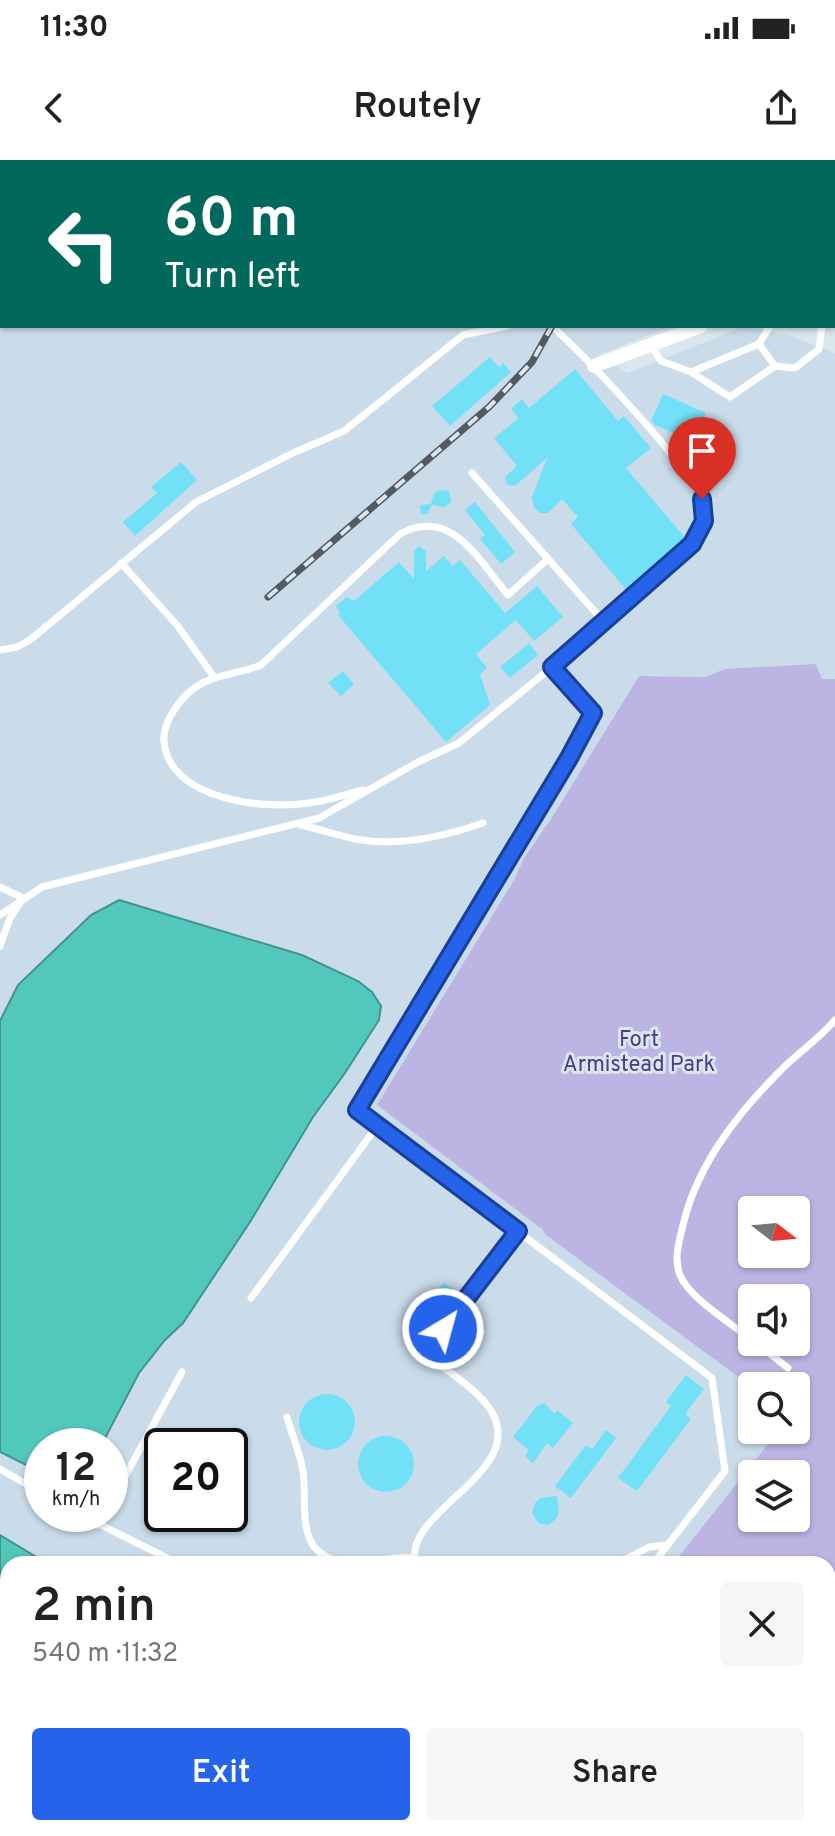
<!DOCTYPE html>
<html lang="en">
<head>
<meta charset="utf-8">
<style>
	body { margin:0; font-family:Overpass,sans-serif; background:#f6f6f6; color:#222; height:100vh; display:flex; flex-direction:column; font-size:30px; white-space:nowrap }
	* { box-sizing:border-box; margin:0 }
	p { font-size:26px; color:#767676 }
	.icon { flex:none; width:44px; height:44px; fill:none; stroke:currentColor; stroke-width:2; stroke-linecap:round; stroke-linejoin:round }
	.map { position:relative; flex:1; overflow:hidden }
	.details { position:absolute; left:0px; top:1396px; width:836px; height:280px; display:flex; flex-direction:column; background:#fff; border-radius:24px 24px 0 0; box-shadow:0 2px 6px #0004 }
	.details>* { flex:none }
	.top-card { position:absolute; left:0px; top:0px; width:836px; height:168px; box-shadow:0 2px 6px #0004; background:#00695c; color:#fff; overflow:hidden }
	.needle { width:52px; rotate:106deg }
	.tools { position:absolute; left:738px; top:1036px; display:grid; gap:16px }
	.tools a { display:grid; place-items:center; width:72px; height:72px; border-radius:8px; background:#fff; box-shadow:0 2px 6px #0004; font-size:40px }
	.speed { position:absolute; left:24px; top:1268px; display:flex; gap:16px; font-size:40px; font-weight:700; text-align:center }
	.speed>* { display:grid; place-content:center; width:104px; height:104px; border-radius:50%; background:#fff; box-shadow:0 2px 6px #0004; line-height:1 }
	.speed small { font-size:20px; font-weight:400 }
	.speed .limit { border:4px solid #111; border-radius:12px; background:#fff; color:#111 }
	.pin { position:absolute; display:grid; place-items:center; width:68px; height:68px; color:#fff; margin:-82px -34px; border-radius:50% 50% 50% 0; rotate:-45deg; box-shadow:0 0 8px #0007 }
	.pin .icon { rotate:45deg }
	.me { position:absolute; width:88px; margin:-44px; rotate:37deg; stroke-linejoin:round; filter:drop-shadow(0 0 6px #0008) }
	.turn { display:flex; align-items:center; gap:28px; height:168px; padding:0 32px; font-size:36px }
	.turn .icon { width:104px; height:104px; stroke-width:2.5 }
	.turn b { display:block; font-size:56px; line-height:68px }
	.round { display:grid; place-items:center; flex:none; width:84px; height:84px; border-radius:8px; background:#f6f6f6 }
	.summary { display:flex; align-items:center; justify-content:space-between; height:136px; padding:0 32px }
	h1 { font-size:48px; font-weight:600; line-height:60px }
	.button { display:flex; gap:16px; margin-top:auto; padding:16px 32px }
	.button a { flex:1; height:92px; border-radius:8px; background:#2563eb; color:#fff; font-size:32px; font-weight:600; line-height:92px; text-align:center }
	.button a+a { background:#f6f6f6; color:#222 }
	.status { display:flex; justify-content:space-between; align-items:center; height:56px; padding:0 40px; background:#fff; direction:ltr }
	.status svg { height:22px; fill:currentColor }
	header { display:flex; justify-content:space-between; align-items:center; height:104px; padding:0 32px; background:#fff; font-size:36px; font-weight:600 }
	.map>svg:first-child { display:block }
	.built { fill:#cadce9; fill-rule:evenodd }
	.green { fill:#bcb4e3; fill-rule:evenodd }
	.water { fill:#52c8bd; stroke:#41948e; stroke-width:2 }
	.building { fill:#72e1f8 }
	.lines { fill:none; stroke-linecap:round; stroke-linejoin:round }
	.lane { stroke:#fff; stroke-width:7 }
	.street { stroke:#fff; stroke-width:14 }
	.secondary { stroke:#fff; stroke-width:20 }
	.rail-casing { stroke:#545a5f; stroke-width:7 }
	.rail { stroke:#dbe7ef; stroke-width:4; stroke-dasharray:12; stroke-linecap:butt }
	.route-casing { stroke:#184099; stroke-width:20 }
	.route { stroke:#2563eb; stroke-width:14 }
	.labels { text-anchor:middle; stroke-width:6; stroke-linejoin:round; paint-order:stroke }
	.park-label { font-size:22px; fill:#4f378d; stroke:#dbe7ef }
</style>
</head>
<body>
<div class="status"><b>11:30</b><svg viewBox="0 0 49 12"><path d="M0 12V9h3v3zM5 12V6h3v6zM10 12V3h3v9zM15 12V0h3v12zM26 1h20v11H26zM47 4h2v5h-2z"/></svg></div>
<header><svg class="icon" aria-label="back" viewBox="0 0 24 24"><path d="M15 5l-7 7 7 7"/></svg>Routely<svg class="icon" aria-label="share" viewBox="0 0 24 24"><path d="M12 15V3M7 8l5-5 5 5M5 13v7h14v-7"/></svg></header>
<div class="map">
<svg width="835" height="1676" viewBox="0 0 835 1676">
	<rect width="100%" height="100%" fill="#dbe7ef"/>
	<g class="built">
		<path d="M0 0H733V2H2V166H672L598 195 628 213 745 166 791 176 835 193V519L639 516 377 945 752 1227V1270H779L673 1404H48L0 1375ZM42 1286H110V1354H42ZM162 1286H230V1354H162Z"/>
		<path d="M266 1668H464L458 1676H262Z"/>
	</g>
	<path class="green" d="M816 504 822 519H835V1676H442L450 1668H828V1404H673L779 1270H796V1226L752 1227 546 1075 542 1069 377 945 514 720 524 698 553 656 639 516 705 517 725 509ZM752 1050H796V1094H752ZM752 1138H796V1182H752ZM752 1314H796V1358H752Z"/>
	<g class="water">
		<path d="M119 740 302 795 358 821 372 832 381 846 379 860 345 913 313 957 250 1062 183 1163 165 1180 139 1213 101 1286H42V1313L0 1292V861L18 825 91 755Z"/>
		<path d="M0 1375 48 1404H8V1668H266L262 1676H0Z"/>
	</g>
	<g class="building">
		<path d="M490 197 499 207 503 203 511 212 450 266 432 246Z"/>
		<path d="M575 209 618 261 624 256 651 288 626 308 687 380 628 432 571 364 578 357 562 339 548 353H540L534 348 532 337 547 298 516 325 510 326 506 323 505 317 517 306 494 278 519 258 511 249 522 239 529 248Z"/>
		<path d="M663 234 706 253 694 282 655 265 651 261Z"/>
		<path d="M181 302 197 320 135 376 123 362 157 333 151 327Z"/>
		<path d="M440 330 449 331 451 342 445 347 432 345 427 354H421L420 345 431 344 434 333Z"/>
		<path d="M475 342 515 392 501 404 480 379 485 375 465 350Z"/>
		<path d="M419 386 426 391V411L444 396 453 406 460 400 505 453 537 426 563 457 534 481 516 460 476 494 487 508 480 514 490 545 446 582 338 455 340 453 336 446 347 437 354 441 399 402 414 419V391Z"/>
		<path d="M529 483 538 495 510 518 500 507Z"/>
		<path d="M343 511 354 524 341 536 328 523Z"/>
		<path d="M444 1123 456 1132 429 1165 417 1155Z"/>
		<path d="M686 1215 704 1229 685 1254 691 1259 637 1331 618 1318 671 1246 666 1242Z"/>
		<circle cx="327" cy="1262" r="28"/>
		<path d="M544 1243 555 1254 557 1250 573 1263 553 1288 547 1283 533 1303 525 1296 529 1290 513 1277 537 1246Z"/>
		<path d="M606 1270 616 1278 571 1338 555 1326 586 1285 592 1289Z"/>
		<circle cx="386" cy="1304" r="28"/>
		<path d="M557 1336 559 1351 557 1358 548 1365 538 1363 532 1353 535 1343 541 1338Z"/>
	</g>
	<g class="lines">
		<g class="lane">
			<path d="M437 0 439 2"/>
			<path d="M491 0 492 2"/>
			<path d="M724 0 725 2"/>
			<path d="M552 166C583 195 700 314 705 350 706 364 700 374 692 384L552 507"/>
			<path d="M759 184 770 166"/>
			<path d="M651 185 661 201 691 212"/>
			<path d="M775 206 759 184 691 212 730 237 775 206 795 208 819 189 822 166"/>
			<path d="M472 313 604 462"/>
			<path d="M121 403 177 465 214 517"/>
			<path d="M0 490 17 487 30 480 196 342 293 293 344 271 463 175 507 166"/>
			<path d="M363 630C346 634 327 641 309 643 264 650 170 640 164 582 162 562 181 537 197 526 216 514 240 514 261 505L400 374C452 346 478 400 508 435L548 399"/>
			<path d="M301 665C319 669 337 675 355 679 398 687 443 677 483 663"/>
			<path d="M0 727 23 738"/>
			<path d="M0 755 42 727 319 658 418 602 459 583 552 507 593 553 569 598 357 950 712 1218 725 1311 653 1404"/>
			<path d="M0 786 10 758 20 743"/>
			<path d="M251 1138 378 965"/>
			<path d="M752 1180C732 1164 689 1138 680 1115 673 1097 680 1079 684 1061 699 1002 739 952 782 909 799 892 819 879 835 860"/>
			<path d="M755 1182 788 1208"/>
			<path d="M287 1257C292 1275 300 1293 303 1311 308 1347 293 1396 345 1402 368 1405 391 1395 414 1398"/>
			<path d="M0 1309 42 1333"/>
			<path d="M110 1344 182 1212"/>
			<path d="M79 1354 179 1404"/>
			<path d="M98 1365 104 1354"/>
			<path d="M416 1404C398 1348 552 1306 478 1235 463 1220 442 1207 424 1194L518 1071"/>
			<path d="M616 1404 649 1387 667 1385"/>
			<path d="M417 1676 424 1668"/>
		</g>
		<g class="street">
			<path d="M834 159H835"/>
			<path d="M594 206 701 166"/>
		</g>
		<g class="secondary">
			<path d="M817 0 818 2"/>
			<path d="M834 40 835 42"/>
		</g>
		<defs>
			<g id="rail">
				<path d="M541 0 542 2"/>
				<path d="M268 437 489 247 532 202 552 166"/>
			</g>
		</defs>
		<use href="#rail" class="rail-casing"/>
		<use href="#rail" class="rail"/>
	</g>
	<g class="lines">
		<defs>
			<path id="route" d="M443 1169 518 1071 357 950 569 598 593 553 552 507 692 384 704 361 702 339"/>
		</defs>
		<use href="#route" class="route-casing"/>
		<use href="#route" class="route"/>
	</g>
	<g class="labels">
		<g class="park-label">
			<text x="639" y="886">Fort<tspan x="639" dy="25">Armistead Park</tspan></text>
		</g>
	</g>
</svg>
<div class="tools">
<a><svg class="needle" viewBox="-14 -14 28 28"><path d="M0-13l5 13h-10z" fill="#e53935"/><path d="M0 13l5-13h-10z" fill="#767676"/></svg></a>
<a><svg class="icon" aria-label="sound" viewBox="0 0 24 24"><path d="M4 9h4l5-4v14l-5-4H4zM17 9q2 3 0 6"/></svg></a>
<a><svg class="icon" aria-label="search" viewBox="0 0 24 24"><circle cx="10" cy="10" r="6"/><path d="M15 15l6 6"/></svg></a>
<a><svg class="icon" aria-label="layers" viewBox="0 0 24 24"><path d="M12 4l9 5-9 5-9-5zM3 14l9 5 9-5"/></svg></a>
</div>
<div class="speed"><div>12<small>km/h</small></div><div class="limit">20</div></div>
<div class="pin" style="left:702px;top:339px;background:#d93025"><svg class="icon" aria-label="arrive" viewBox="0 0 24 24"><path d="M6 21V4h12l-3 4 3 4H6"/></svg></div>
<svg class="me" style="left:443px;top:1169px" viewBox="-20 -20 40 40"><circle r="17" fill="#2563eb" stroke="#fff" stroke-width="3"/><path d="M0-11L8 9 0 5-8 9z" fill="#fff"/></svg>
<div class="top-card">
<div class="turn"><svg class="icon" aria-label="left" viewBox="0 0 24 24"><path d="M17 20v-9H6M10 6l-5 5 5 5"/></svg><div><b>60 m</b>Turn left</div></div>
</div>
<section class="details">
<div class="summary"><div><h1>2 min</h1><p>540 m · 11:32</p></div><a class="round"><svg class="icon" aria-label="close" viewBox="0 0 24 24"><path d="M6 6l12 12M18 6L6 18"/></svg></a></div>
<div class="button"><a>Exit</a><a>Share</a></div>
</section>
</div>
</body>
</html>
